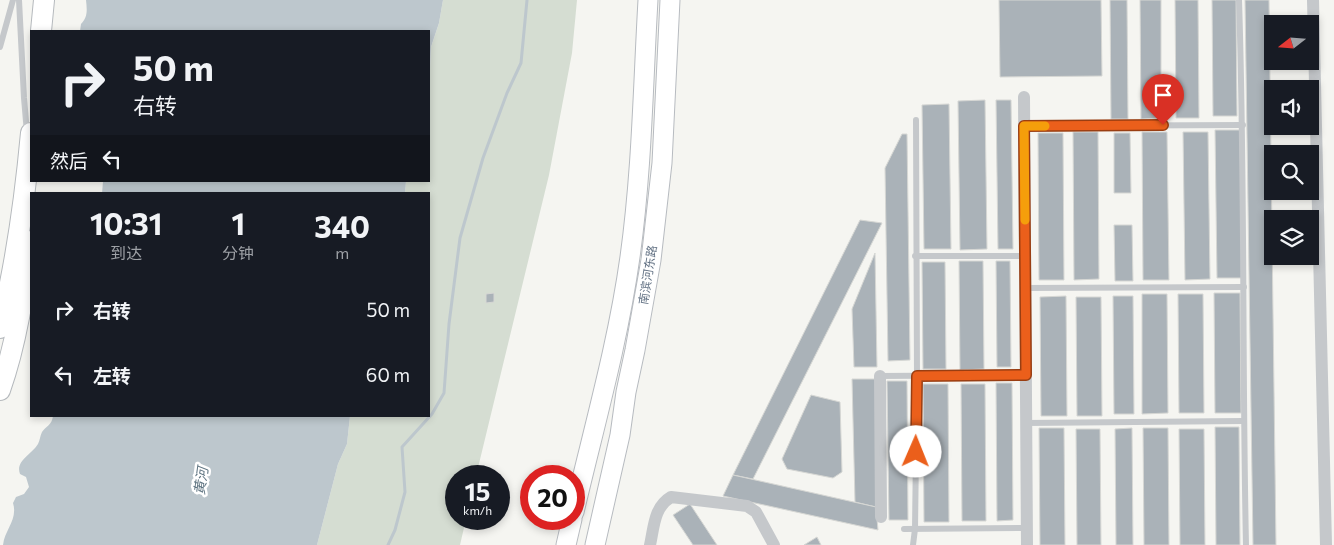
<!DOCTYPE html>
<html lang="zh">
<head>
<meta charset="utf-8">
<style>
	body { margin:0; font-family:Commissioner,"Noto Sans SC",sans-serif; background:#20242c; color:#f1f3f6; height:100vh; display:flex; flex-direction:column; font-size:19px; white-space:nowrap }
	* { box-sizing:border-box; margin:0 }
	p { font-size:16px; color:#9ea1a6 }
	.icon { flex:none; width:28px; height:28px; fill:none; stroke:currentColor; stroke-width:2; stroke-linecap:round; stroke-linejoin:round }
	.map { position:relative; flex:1; overflow:hidden }
	.details { position:absolute; left:30px; top:192px; width:400px; height:225px; display:flex; flex-direction:column; background:#171b24; border-radius:0px; box-shadow:0 2px 8px #0003 }
	.details>* { flex:none }
	.hud { position:absolute; left:30px; top:30px; width:400px; height:152px; border-radius:0px; box-shadow:0 2px 8px #0003; background:#171b24; color:#f1f3f6; overflow:hidden }
	.needle { width:32px; rotate:253deg }
	.fabs { position:absolute; left:1264px; top:15px; display:grid; gap:10px }
	.fabs a { display:grid; place-items:center; width:55px; height:55px; border-radius:0px; background:#171b24; box-shadow:0 2px 8px #0003; font-size:25px }
	.speed { position:absolute; left:445px; top:465px; display:flex; gap:10px; font-size:25px; font-weight:700; text-align:center }
	.speed>* { display:grid; place-content:center; width:65px; height:65px; border-radius:50%; background:#171b24; box-shadow:0 2px 8px #0003; line-height:1 }
	.speed small { font-size:12px; font-weight:400 }
	.speed .limit { border:8px solid #d22; background:#fff; color:#111 }
	.pin { position:absolute; display:grid; place-items:center; width:42px; height:42px; color:#fff; margin:-51px -21px; border-radius:50% 50% 50% 0; rotate:-45deg; box-shadow:0 0 5px #0007 }
	.pin .icon { rotate:45deg }
	.me { position:absolute; width:55px; margin:-28px; rotate:1deg; stroke-linejoin:round; filter:drop-shadow(0 0 4px #0008) }
	.turn { display:flex; align-items:center; gap:18px; height:105px; padding:0 20px; font-size:22px }
	.turn .icon { width:65px; height:65px; stroke-width:2.5 }
	.turn b { display:block; font-size:35px; line-height:42px }
	.then { display:flex; align-items:center; height:48px; padding:0 20px; background:#0003; gap:10px; font-size:19px }
	.eta { display:flex; justify-content:space-evenly; align-items:center; height:85px; text-align:center }
	.eta b { font-size:30px; font-weight:700; line-height:35px }
	ul { padding:0; list-style:none }
	li { display:flex; align-items:center; gap:15px; height:65px; padding:0 20px }
	li div { flex:1 }
	li b { display:block; font-size:19px }
	li em { font-style:normal }
	.map>svg:first-child { display:block }
	.green { fill:#d5ddd2 }
	.water { fill:#bdc7cd }
	.lines { fill:none; stroke-linecap:round; stroke-linejoin:round }
	.stream { stroke:#bdc7cd; stroke-width:3 }
	.building { fill:#aab2b8; stroke:#d6d7d4 }
	.secondary-casing { stroke:#b7bbc0; stroke-width:21 }
	.primary-casing { stroke:#b5b9bd; stroke-width:22 }
	.service { stroke:#c5c8cb; stroke-width:6 }
	.minor { stroke:#c5c8cb; stroke-width:12 }
	.secondary { stroke:#fff; stroke-width:19 }
	.primary { stroke:#fff; stroke-width:20 }
	.route-casing { stroke:#993e12; stroke-width:12 }
	.route { stroke:#eb5f1b; stroke-width:9 }
	.slow { stroke:#f59e0b; stroke-width:9 }
	.labels { text-anchor:middle; stroke-width:5; stroke-linejoin:round; paint-order:stroke }
	.street-label { font-size:12px; fill:#637284; stroke:#fff }
	.water-label { font-size:14px; font-style:italic; fill:#5f7481; stroke:#fff }
</style>
</head>
<body>
<div class="map">
<svg width="1334" height="545" viewBox="0 0 1334 545">
	<rect width="100%" height="100%" fill="#f5f5f1"/>
	<path class="green" d="M443 0H577L572 53 549 175 476 476H456V519H466L460 545H317L338 464 347 444 350 416H429V194H405L406 181H429V90L431 47 439 23Z"/>
	<g class="water">
		<path d="M86 0H443L439 23 431 47 429 90V31H80L81 24C88 17 87 10 86 0Z"/>
		<path d="M103 181H406L405 194H102Z"/>
		<path d="M53 416H350L347 444 338 464 317 545H3C5 529 18 520 13 503L16 497 24 494 29 487 26 477 20 474C15 461 32 454 38 444 40 440 40 436 42 432 46 426 52 425 53 416Z"/>
	</g>
	<g class="lines">
		<path class="stream" d="M388 545 395 530 405 492 402 447 432 414 444 393 449 324 460 238 483 158 507 93 521 63 527 0"/>
	</g>
	<g class="building">
		<path d="M999 0H1101L1102 76 1000 77Z"/>
		<path d="M1110 0H1127L1128 119H1111Z"/>
		<path d="M1140 0H1161V118L1141 119Z"/>
		<path d="M1175 0H1198L1199 118H1176Z"/>
		<path d="M1212 0H1236L1237 116H1213Z"/>
		<path d="M1245 0H1269L1276 545H1253Z"/>
		<path d="M985 100 987 249 960 250 958 101Z"/>
		<path d="M996 100H1011L1013 249H998Z"/>
		<path d="M949 104 951 249H924L922 105Z"/>
		<path d="M1215 130H1240L1242 278H1217Z"/>
		<path d="M1073 132H1098L1099 279 1074 280Z"/>
		<path d="M1142 132H1167L1169 280H1143Z"/>
		<path d="M1183 132H1208L1210 279 1185 280Z"/>
		<path d="M1038 133H1063L1064 280H1039Z"/>
		<path d="M1114 133H1130L1131 193H1114Z"/>
		<path d="M902 134H907L910 360 888 361 885 168Z"/>
		<path d="M860 220 882 223 753 479 733 475Z"/>
		<path d="M1114 225H1132L1133 281H1115Z"/>
		<path d="M875 253 877 367H854L852 309Z"/>
		<path d="M959 261H983L984 369 960 370Z"/>
		<path d="M996 261H1010L1011 367H997Z"/>
		<path d="M922 262H945L946 369H923Z"/>
		<path d="M494 293V302L486 303V294Z"/>
		<path d="M1214 293H1240L1241 413H1215Z"/>
		<path d="M1142 294H1167L1168 413 1142 414Z"/>
		<path d="M1178 294H1203L1204 413H1179Z"/>
		<path d="M1066 296 1067 416H1041L1040 297Z"/>
		<path d="M1113 296H1133L1134 414H1114Z"/>
		<path d="M1076 297H1101L1102 416H1077Z"/>
		<path d="M852 379H876V507L855 502Z"/>
		<path d="M887 381H907L908 520H889Z"/>
		<path d="M996 383H1012L1013 520 997 521Z"/>
		<path d="M923 384H948L949 522H924Z"/>
		<path d="M961 384H985L986 521H962Z"/>
		<path d="M811 395 840 402 842 472 833 478 787 469 782 459Z"/>
		<path d="M1215 427H1239L1240 545H1216Z"/>
		<path d="M1039 428H1064L1065 545H1040Z"/>
		<path d="M1132 428 1133 545H1116L1115 429Z"/>
		<path d="M1143 428H1168L1169 545H1144Z"/>
		<path d="M1076 429H1100L1101 545H1077Z"/>
		<path d="M1179 429H1204L1205 545H1180Z"/>
		<path d="M733 475 876 507 878 530 723 496Z"/>
		<path d="M690 504 717 545H693L673 515Z"/>
		<path d="M817 537 821 545H804Z"/>
	</g>
	<g class="lines">
		<defs>
			<g id="secondary">
				<path d="M574 512C594 427 618 343 630 257 642 171 643 86 648 0"/>
				<path d="M566 545 572 519"/>
				<path d="M595 545 620 435 626 392 635 350 651 260 662 163 670 0"/>
			</g>
			<g id="primary">
				<path d="M41 31 44 0"/>
				<path d="M0 328C16 264 25 198 31 133"/>
				<path d="M0 390C17 342 24 291 31 241"/>
			</g>
		</defs>
		<use href="#secondary" class="secondary-casing"/>
		<use href="#primary" class="primary-casing"/>
		<g class="service">
			<path d="M19 0 24 98 27 133"/>
			<path d="M1239 0C1245 182 1242 363 1246 545"/>
			<path d="M0 47 13 0"/>
			<path d="M1024 126 1243 125"/>
			<path d="M915 256H1025"/>
			<path d="M1025 288 1244 287"/>
			<path d="M880 376 1026 375"/>
			<path d="M1026 423 1243 421"/>
			<path d="M904 529 1027 528"/>
			<path d="M913 545 915 529 917 376 916 120"/>
		</g>
		<g class="minor">
			<path d="M1313 0 1326 545"/>
			<path d="M1024 97 1027 545"/>
			<path d="M880 376 881 517"/>
			<path d="M650 545C654 527 654 507 671 497L747 506 756 512 774 545"/>
		</g>
		<use href="#secondary" class="secondary"/>
		<use href="#primary" class="primary"/>
	</g>
	<g class="lines">
		<defs>
			<path id="route" d="M916 452 917 376 1026 375 1024 126 1163 125"/>
		</defs>
		<use href="#route" class="route-casing"/>
		<use href="#route" class="route"/>
		<path class="slow" d="M1025 220 1024 126H1045"/>
	</g>
	<g class="labels">
		<g class="street-label">
			<text transform="translate(648 275) rotate(-81)" y="4">南滨河东路</text>
		</g>
		<g class="water-label">
			<text transform="translate(201 481) rotate(-82)" y="5">黄河</text>
		</g>
	</g>
</svg>
<div class="fabs">
<a><svg class="needle" viewBox="-14 -14 28 28"><path d="M0-13l5 13h-10z" fill="#e53935"/><path d="M0 13l5-13h-10z" fill="#9ea1a6"/></svg></a>
<a><svg class="icon" aria-label="sound" viewBox="0 0 24 24"><path d="M4 9h4l5-4v14l-5-4H4zM17 9q2 3 0 6"/></svg></a>
<a><svg class="icon" aria-label="search" viewBox="0 0 24 24"><circle cx="10" cy="10" r="6"/><path d="M15 15l6 6"/></svg></a>
<a><svg class="icon" aria-label="layers" viewBox="0 0 24 24"><path d="M12 4l9 5-9 5-9-5zM3 14l9 5 9-5"/></svg></a>
</div>
<div class="speed"><div>15<small>km/h</small></div><div class="limit">20</div></div>
<div class="pin" style="left:1163px;top:125px;background:#d93025"><svg class="icon" aria-label="arrive" viewBox="0 0 24 24"><path d="M6 21V4h12l-3 4 3 4H6"/></svg></div>
<svg class="me" style="left:916px;top:452px" viewBox="-20 -20 40 40"><circle r="19" fill="#fff"/><path d="M0-13L10 11 0 6-10 11z" fill="#eb5f1b"/></svg>
<div class="hud">
<div class="turn"><svg class="icon" aria-label="right" viewBox="0 0 24 24"><path d="M7 20v-9h11M14 6l5 5-5 5"/></svg><div><b>50 m</b>右转</div></div>
<div class="then">然后<svg class="icon" aria-label="left" viewBox="0 0 24 24"><path d="M17 20v-9H6M10 6l-5 5 5 5"/></svg></div>
</div>
<section class="details">
<div class="eta">
<div><b>10:31</b><p>到达</p></div>
<div><b>1</b><p>分钟</p></div>
<div><b>340</b><p>m</p></div>
</div>
<ul>
<li><svg class="icon" aria-label="right" viewBox="0 0 24 24"><path d="M7 20v-9h11M14 6l5 5-5 5"/></svg><div><b>右转</b></div><em>50 m</em></li>
<li><svg class="icon" aria-label="left" viewBox="0 0 24 24"><path d="M17 20v-9H6M10 6l-5 5 5 5"/></svg><div><b>左转</b></div><em>60 m</em></li>
</ul>
</section>
</div>
</body>
</html>
